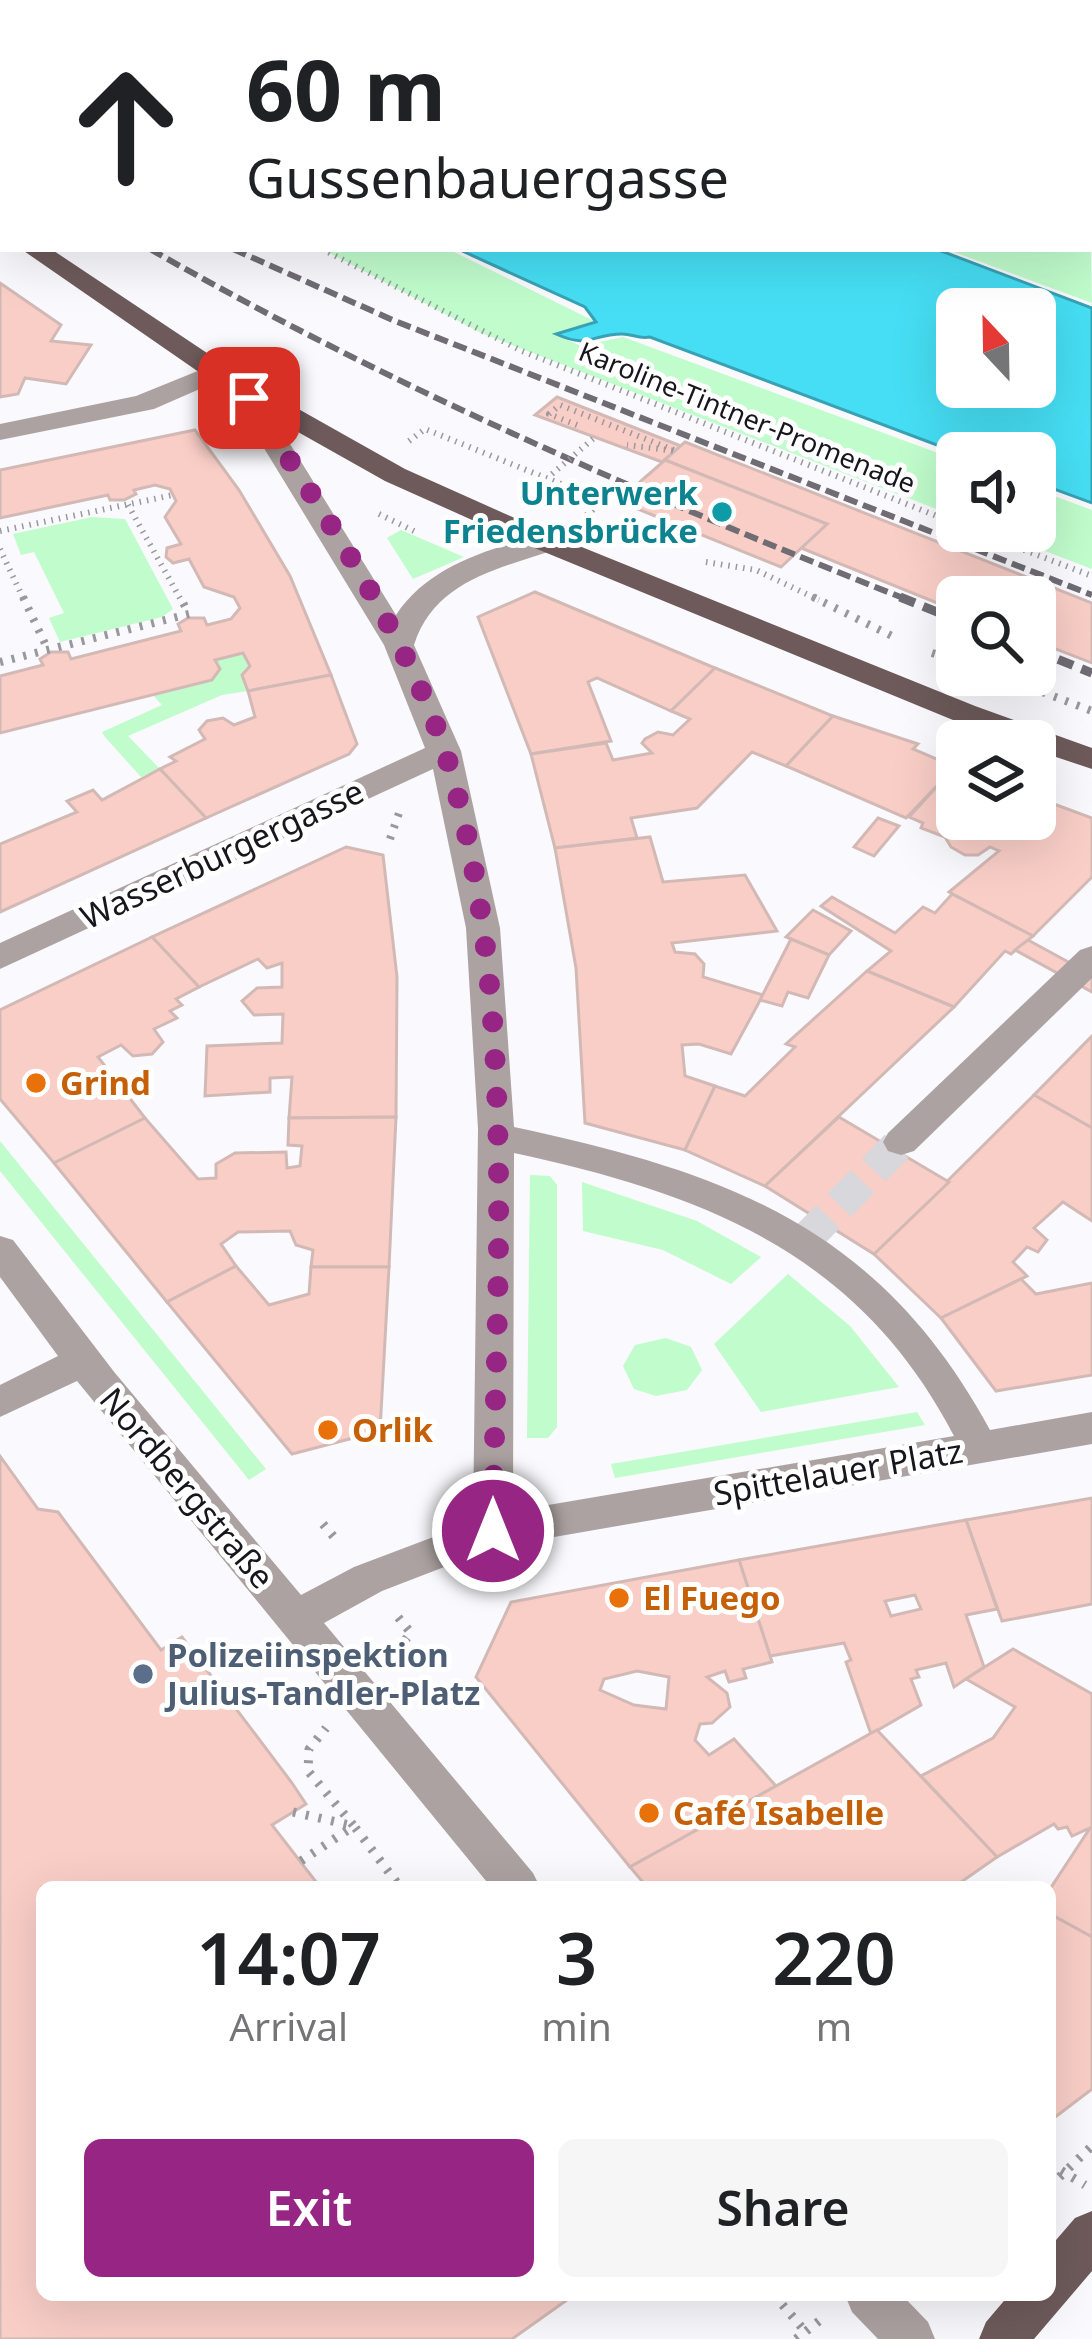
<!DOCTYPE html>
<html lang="en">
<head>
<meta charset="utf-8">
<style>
	body { margin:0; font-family:"Noto Sans",sans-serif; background:#f6f6f6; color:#202124; height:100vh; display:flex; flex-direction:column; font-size:45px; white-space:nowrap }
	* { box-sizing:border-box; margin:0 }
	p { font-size:39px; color:#757577 }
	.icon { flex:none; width:66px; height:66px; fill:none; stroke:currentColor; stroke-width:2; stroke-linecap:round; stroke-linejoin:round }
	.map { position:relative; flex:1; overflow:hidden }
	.sheet { position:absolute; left:36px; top:1881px; width:1020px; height:420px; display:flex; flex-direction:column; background:#fff; border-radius:18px; box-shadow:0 12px 48px #0002 }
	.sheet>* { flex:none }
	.top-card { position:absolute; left:0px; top:0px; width:1092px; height:252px; box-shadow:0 12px 48px #0002; background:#fff; color:#202124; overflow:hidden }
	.needle { width:78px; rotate:338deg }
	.buttons { position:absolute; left:936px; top:288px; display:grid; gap:24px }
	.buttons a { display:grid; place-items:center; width:120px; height:120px; border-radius:18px; background:#fff; box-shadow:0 12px 48px #0002; font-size:60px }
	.pin { position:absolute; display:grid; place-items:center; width:102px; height:102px; color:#fff; margin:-51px; border-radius:24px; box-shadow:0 6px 18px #0006 }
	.me { position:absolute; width:132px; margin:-66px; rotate:0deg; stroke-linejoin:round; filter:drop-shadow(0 0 9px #0008) }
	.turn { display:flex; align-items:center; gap:42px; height:252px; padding:0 48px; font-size:54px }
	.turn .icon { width:156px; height:156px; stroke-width:2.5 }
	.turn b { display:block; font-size:84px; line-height:102px }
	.eta { display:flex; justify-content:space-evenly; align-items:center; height:204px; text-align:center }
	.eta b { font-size:72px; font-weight:600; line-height:84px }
	.cta { display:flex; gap:24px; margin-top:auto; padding:24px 48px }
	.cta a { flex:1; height:138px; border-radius:18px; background:#972584; color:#fff; font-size:48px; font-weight:600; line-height:138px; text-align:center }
	.cta a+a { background:#f6f6f6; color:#202124 }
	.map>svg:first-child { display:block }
	.green { fill:#c0fccc }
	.water { fill:#46def4; stroke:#38a2b4; stroke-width:3; fill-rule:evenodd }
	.building { fill:#f9cec7; stroke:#d3b9b5; stroke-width:3; fill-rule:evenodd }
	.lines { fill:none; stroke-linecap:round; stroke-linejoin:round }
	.minor-tunnel { stroke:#d8d7db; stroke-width:33; stroke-dasharray:33 16; stroke-linecap:butt }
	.path-far2 { stroke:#99989d; stroke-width:6; stroke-dasharray:1.5 6; stroke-linecap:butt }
	.path-far1 { stroke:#99989d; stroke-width:8; stroke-dasharray:3 9; stroke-linecap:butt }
	.path { stroke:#99989d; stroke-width:9; stroke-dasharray:3 10; stroke-linecap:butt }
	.minor { fill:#ada2a2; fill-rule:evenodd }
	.major { fill:#6e5a5b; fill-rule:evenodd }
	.rail-far1 { stroke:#6f6d73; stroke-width:6; stroke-dasharray:14 6; stroke-linecap:butt }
	.rail { stroke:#6f6d73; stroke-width:9; stroke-dasharray:16 9; stroke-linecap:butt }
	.path-bridge { stroke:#99989d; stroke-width:6; stroke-dasharray:1.5 6; stroke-linecap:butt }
	.route { stroke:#972584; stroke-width:21; stroke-dasharray:0 37.8 }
	.culture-dot { fill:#0f9aa8; stroke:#fff; stroke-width:4.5 }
	.food-dot { fill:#e8710a; stroke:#fff; stroke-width:4.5 }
	.service-dot { fill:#5c6f8a; stroke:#fff; stroke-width:4.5 }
	.labels { text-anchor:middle; stroke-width:10; stroke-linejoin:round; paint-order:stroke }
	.far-street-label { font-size:27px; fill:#18161d; stroke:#fff }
	.culture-label { font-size:33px; font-weight:bold; fill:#0d838f; stroke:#fff; text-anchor:end }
	.street-label { font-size:33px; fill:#18161d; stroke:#fff }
	.food-label { font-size:33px; font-weight:bold; fill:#c56008; stroke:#fff; text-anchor:start }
	.service-label { font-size:33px; font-weight:bold; fill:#4e5e75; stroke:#fff; text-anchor:start }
</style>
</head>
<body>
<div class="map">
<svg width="1092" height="2339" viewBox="0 0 1092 2339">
	<rect width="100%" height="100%" fill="#faf9fd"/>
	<g class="green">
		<path d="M1089 164 1092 303 946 249H1089Z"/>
		<path d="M322 249H448L594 321 554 334 581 346 623 337 957 460V517L481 333Z"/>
		<path d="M1035 489 1092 510V569L993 531H1035Z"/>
		<path d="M92 517 125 519 173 609 162 617 60 642 49 618 64 613 34 552 21 555 13 534Z"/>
		<path d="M401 530 464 557 413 579 387 538Z"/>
		<path d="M243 653 250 666 242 675 248 691 222 695 128 736 160 769 141 777 105 737 102 732 162 705 152 694 220 669 215 660Z"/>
		<path d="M0 1141 266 1469 249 1480 0 1171Z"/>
		<path d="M530 1175 550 1176 557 1185V1427L548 1438H527Z"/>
		<path d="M582 1182 697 1221 761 1257 731 1284 663 1250 583 1231Z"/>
		<path d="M788 1274 850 1326 899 1387 761 1412 714 1344Z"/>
		<path d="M666 1338 691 1347 702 1370 687 1390 656 1396 634 1389 623 1366 635 1345Z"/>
		<path d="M917 1412 925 1425 615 1478 611 1464Z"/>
	</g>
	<path class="water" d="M458 249H936L1092 308V503L1035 482V453H958L650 337C638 339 633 334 622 334 592 334 589 349 556 334L596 322 585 307ZM957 309H1035V387H957Z"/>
	<g class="building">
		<path d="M813 0H957L965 3H821Z"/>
		<path d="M0 283 61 325 51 341 91 345 66 384 25 378 18 394 0 397Z"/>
		<path d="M557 397 681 446 662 462 535 415Z"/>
		<path d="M195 430 239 490 290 576 331 675 248 691 242 675 250 666 243 653 215 660 220 669 212 680 0 733V676L43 665 40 659 51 652H68L71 659 181 631 178 624 188 618H204L207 625 231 619 240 608 234 597 204 587 189 559 173 563 166 557 167 548 181 544 165 517 176 501 170 489 155 485 134 490 136 494 124 500H110L108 495 0 518V470Z"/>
		<path d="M685 442 1092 603V663L1035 641V597H957V611L801 548 827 524 665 460Z"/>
		<path d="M665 460 827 524 781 567 618 501Z"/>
		<path d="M535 592 715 668 671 711 597 678 588 682 611 741 531 754 478 617Z"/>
		<path d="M715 668 833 716 786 766 752 752 697 808 631 818 637 838 555 848 531 754 606 743 613 760 652 753 642 743 645 739 658 732 673 735 690 719 671 711Z"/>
		<path d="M331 675 357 744 349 754 206 818 160 769 176 761 170 757 205 739 199 730 207 721 223 718 234 725 255 717 248 691Z"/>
		<path d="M833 716 918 744 913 749 955 767 906 818 786 766Z"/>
		<path d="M955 767 957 819H1035V797L1092 818V877L1033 936 949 892 999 851 990 847 978 855H965L951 847 945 837 921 828 923 823 909 817Z"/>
		<path d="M160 769 206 818 0 912V844L77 812 67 801 93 790 102 800Z"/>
		<path d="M878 818 899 826 874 856 854 847Z"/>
		<path d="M650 837 663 882 745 875 777 931 672 943 675 952 695 954 704 964 703 977 763 995 731 1054 699 1044 682 1045 685 1076 715 1086 685 1150 585 1123 576 968 555 848Z"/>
		<path d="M346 847 383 855 397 977 396 1117 289 1118 292 1077 270 1078V1092L205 1096 207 1046 282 1043 283 1014 254 1015 242 1001 257 988 282 987V963L267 968 258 959 199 987 152 937Z"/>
		<path d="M952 894 1033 936 1011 954 1005 951 954 1007 867 971 891 951 821 906 832 897 895 933 923 907 935 913Z"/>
		<path d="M813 910 851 931 829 955 786 937Z"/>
		<path d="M152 937 199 987 176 999 182 1005 170 1011 177 1018 154 1029 163 1042 152 1054 133 1056 121 1045 98 1057 145 1118 54 1163 0 1099V1010Z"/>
		<path d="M791 939 829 955 808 998 788 992 782 1006 760 1000Z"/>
		<path d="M1028 940 1092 975V992L1015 950Z"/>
		<path d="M867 971 954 1007 765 1186 685 1150 715 1086 745 1096 795 1047 786 1044Z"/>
		<path d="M1092 1036V1128L1034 1095Z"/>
		<path d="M1034 1095 1092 1128V1221L1063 1202 1034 1228 1047 1240 1038 1252 1027 1247 1013 1262 1027 1276 941 1318 874 1254Z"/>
		<path d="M396 1117 389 1267H311L313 1250 296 1245 290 1231 238 1232 221 1244 236 1266 167 1302 54 1163 145 1118 198 1179 216 1178V1164L235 1153 286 1152 287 1168 300 1166 302 1146 288 1145 289 1118Z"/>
		<path d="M839 1117 949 1182 874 1254 765 1186Z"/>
		<path d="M236 1266 269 1305 309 1294 311 1267H389L380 1431 292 1454 167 1302Z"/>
		<path d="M1021 1279 1036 1294 1092 1283V1375L996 1391 941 1318Z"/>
		<path d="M0 1456 38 1509 58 1512 161 1650 182 1637 292 1783 306 1804 272 1825 320 1887H42V2295H574L512 2339H0Z"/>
		<path d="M1092 1498V1604L1002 1621 966 1520Z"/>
		<path d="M966 1520 997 1609 966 1615 984 1667 954 1687 946 1663 916 1670 919 1677 911 1679 921 1705 871 1734 846 1662 851 1660 844 1643 770 1656 739 1560ZM915 1595 921 1609 891 1616 885 1601Z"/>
		<path d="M739 1560 772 1662 743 1669 746 1678 729 1682 725 1671 707 1677 727 1693 730 1707 712 1723 700 1724 695 1740 709 1755 734 1739 776 1786 630 1867 476 1677 511 1602ZM637 1671 669 1677 666 1709 634 1705 600 1690 604 1679Z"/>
		<path d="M1013 1649 1092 1694V1937L1050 1914V1889L1090 1828 1072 1836 1067 1827 1058 1829 1054 1824 997 1857 921 1776 993 1738 1015 1707 966 1679Z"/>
		<path d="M877 1730 997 1857 954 1887H647L630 1867Z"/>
		<path d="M1050 1914 1092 1937V2089L1050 2121Z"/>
	</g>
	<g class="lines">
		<path class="minor-tunnel" d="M805 1240 901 1142"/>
		<g class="path-far2">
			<path d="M518 0 524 3"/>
			<path d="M611 0 620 3"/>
			<path d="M322 249 522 351 957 524"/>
			<path d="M577 425 549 414 560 405 676 451 627 445"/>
			<path d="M409 441 425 429 603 501 583 518"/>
			<path d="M128 505 181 600"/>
			<path d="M379 514 414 531"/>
			<path d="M0 531 173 495"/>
			<path d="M975 531 1092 576"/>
			<path d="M0 549 24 600"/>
			<path d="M706 562 756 570 819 600"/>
		</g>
		<g class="path-far1">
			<path d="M23 597 48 650"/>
			<path d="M813 597 896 638"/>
			<path d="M932 653 957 661"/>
			<path d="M0 662 189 614 180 597"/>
			<path d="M998 675 1092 711"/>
			<path d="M390 839 399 813"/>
		</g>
		<g class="path">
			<path d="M323 1524 339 1543"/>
			<path d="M389 1660 411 1633 397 1616"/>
			<path d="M293 1812 354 1826 400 1887"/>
			<path d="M301 1861 354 1826 308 1771 309 1749 326 1728"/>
			<path d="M1050 2164 1085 2185"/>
			<path d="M1050 2186 1092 2146"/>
			<path d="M774 2295 804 2330"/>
			<path d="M796 2339 823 2318"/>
		</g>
		<g class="minor">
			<path d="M992 0H1018L990 3Z"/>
			<path d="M215 364 225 366 229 372 225 378 154 409 0 440V424L136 396Z"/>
			<path d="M242 381 256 389 396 615C429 565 491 548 547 534L562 543 557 549C499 569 435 580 414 645L461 751 500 928 514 1127C728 1173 880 1227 990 1430L1092 1412V1444L496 1547 382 1591 324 1623 533 1873 540 1887H491L77 1381 0 1417V1385L58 1356 0 1277V1236L13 1240 115 1373 301 1595 354 1567 473 1522 478 1129 466 928 433 769 0 969V943L425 748 384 645 228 389ZM514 1153C704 1194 859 1253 954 1436L513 1511Z"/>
			<path d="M1092 946V978L914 1151 901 1155 888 1151 883 1142 888 1133 1080 950Z"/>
			<path d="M845 2295H902L928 2322 935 2339H878L852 2312Z"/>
		</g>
		<g class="major">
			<path d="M706 0H735L737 3H708Z"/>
			<rect x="1089" y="141" width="3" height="15"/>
			<path d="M0 218 3 219V236L0 235Z"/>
			<path d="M21 249H51L252 383 405 469 557 537 975 706 1092 748V769L1035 750V741H1011L953 720 537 549 385 481 232 395Z"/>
			<path d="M1092 2211V2271L1034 2339H979L986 2322 1009 2295H1050V2247L1075 2218Z"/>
		</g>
		<g class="rail-far1">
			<path d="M150 249C393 388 648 497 908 600"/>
			<path d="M233 249 395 321 1092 595"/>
		</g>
		<g class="rail">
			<path d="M900 597 957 620"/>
			<path d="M1035 650 1092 673"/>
		</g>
		<path class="path-bridge" d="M552 474 594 438"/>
	</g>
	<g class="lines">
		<path class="route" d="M249 398C316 500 410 640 446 755 520 994 495 1283 493 1531"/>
	</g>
	<circle class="culture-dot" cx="722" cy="512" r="12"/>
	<g class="food-dot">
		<circle cx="36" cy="1083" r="12"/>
		<circle cx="328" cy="1430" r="12"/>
		<circle cx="619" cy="1598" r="12"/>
		<circle cx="649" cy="1813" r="12"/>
	</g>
	<circle class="service-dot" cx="143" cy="1674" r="12"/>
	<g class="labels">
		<g class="far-street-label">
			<text transform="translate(747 418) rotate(22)" y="9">Karoline-Tintner-Promenade</text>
		</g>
		<g class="culture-label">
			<text x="698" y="505">Unterwerk<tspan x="698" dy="38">Friedensbrücke</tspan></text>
		</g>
		<g class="street-label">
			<text transform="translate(222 854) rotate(-25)" y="12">Wasserburgergasse</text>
			<text transform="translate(838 1472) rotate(-10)" y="12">Spittelauer Platz</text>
			<text transform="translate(187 1488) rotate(50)" y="12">Nordbergstraße</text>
		</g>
		<g class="food-label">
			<text x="60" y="1095">Grind</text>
			<text x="352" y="1442">Orlik</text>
			<text x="643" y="1610">El Fuego</text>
			<text x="673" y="1825">Café Isabelle</text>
		</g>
		<g class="service-label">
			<text x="167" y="1667">Polizeiinspektion<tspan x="167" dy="38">Julius-Tandler-Platz</tspan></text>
		</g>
	</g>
</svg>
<div class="buttons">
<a><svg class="needle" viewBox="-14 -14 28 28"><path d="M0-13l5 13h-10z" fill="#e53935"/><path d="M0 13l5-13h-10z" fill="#757577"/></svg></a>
<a><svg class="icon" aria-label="sound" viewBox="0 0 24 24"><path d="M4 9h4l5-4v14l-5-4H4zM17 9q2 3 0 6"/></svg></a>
<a><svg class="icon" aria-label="search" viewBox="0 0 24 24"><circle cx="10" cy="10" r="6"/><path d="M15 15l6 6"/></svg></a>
<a><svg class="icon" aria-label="layers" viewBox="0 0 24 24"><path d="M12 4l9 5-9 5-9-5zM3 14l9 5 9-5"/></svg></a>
</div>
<div class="pin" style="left:249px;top:398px;background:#d93025"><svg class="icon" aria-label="arrive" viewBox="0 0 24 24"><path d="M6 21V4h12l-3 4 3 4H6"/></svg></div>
<svg class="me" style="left:493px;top:1531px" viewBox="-20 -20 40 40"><circle r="17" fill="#972584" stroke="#fff" stroke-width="3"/><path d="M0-11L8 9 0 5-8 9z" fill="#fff"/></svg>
<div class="top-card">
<div class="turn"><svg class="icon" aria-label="ahead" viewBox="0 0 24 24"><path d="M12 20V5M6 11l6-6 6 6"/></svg><div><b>60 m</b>Gussenbauergasse</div></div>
</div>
<section class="sheet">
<div class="eta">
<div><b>14:07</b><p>Arrival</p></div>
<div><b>3</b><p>min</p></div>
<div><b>220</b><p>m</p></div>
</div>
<div class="cta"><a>Exit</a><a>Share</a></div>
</section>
</div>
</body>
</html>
